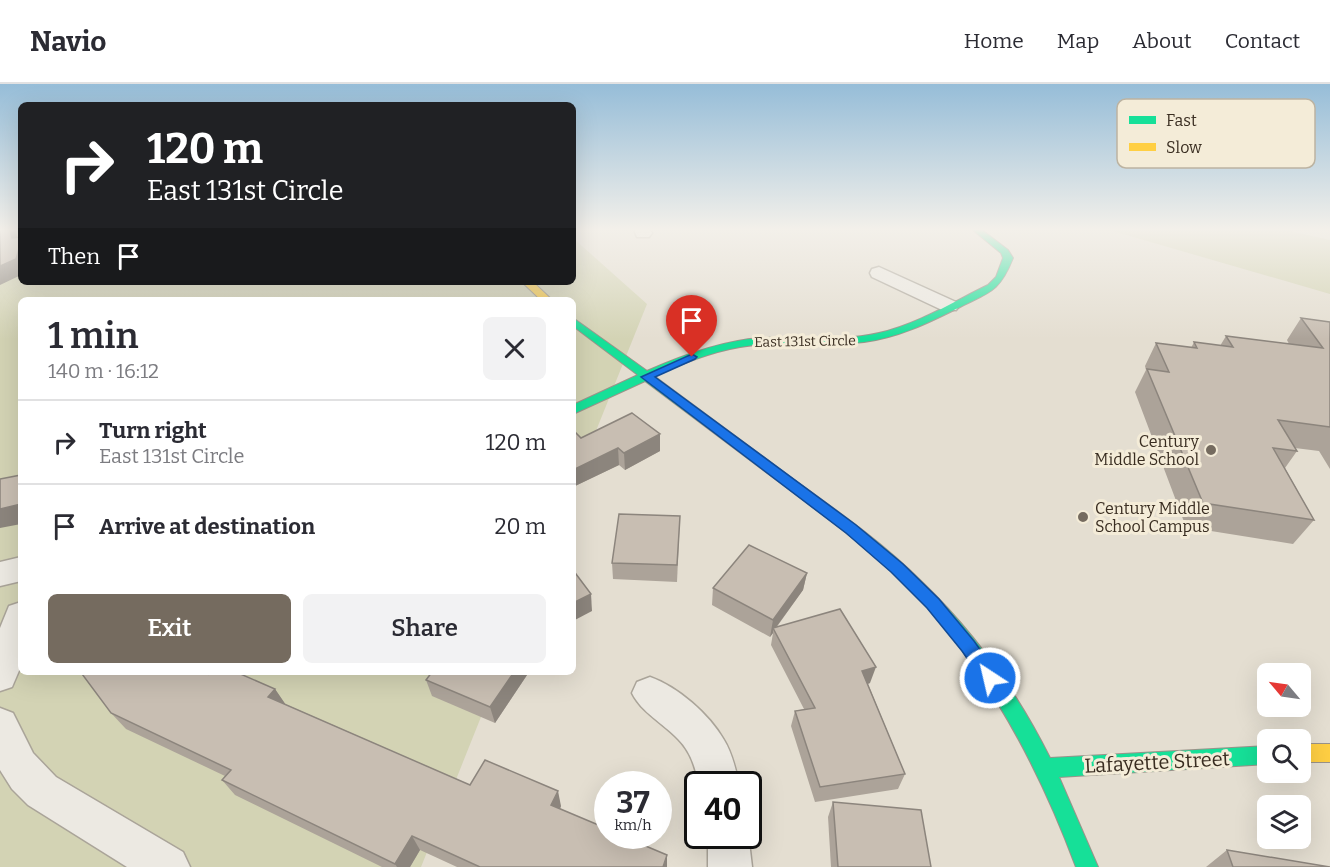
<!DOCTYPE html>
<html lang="en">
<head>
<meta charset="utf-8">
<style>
	body { margin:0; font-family:Bitter,serif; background:#f2f2f3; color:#2b2b33; height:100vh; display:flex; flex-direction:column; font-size:22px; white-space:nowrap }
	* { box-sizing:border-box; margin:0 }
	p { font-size:20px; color:#7c7c81 }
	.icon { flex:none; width:33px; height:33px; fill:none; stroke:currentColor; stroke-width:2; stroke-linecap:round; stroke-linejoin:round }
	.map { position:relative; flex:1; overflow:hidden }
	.side { position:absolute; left:18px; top:213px; width:558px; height:378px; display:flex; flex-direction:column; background:#fff; border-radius:9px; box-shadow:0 6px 24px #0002 }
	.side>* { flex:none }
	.top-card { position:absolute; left:18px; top:18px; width:558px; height:183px; border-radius:9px; box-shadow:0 6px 24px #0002; background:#202124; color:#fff; overflow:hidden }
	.needle { width:39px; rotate:299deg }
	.tools { position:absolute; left:1257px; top:579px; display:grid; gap:12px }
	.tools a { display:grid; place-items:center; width:54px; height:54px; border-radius:9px; background:#fff; box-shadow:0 6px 24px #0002; font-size:30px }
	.speed { position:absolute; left:594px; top:687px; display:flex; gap:12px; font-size:30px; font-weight:700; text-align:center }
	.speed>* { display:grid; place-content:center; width:78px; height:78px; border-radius:50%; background:#fff; box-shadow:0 6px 24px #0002; line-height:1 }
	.speed small { font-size:15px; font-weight:400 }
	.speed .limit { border:3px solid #111; border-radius:9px; background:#fff; color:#111 }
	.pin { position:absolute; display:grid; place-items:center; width:51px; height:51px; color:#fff; margin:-62px -26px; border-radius:50% 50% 50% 0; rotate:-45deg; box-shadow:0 0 6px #0007 }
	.pin .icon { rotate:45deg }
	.me { position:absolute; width:66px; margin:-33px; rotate:325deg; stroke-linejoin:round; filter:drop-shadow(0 0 4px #0008) }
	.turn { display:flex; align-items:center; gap:21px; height:126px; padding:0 30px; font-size:27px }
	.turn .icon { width:78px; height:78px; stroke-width:2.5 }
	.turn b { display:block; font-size:42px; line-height:51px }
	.then { display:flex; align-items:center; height:57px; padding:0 30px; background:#0003; gap:12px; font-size:22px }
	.round { display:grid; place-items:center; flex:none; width:63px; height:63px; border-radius:9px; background:#f2f2f3 }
	.headline { display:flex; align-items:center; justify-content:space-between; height:102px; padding:0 30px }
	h1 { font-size:36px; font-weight:600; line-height:45px }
	.button { display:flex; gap:12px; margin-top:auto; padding:12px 30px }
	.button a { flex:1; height:69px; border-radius:9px; background:#756b5f; color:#fff; font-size:24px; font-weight:600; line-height:69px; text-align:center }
	.button a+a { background:#f2f2f3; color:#2b2b33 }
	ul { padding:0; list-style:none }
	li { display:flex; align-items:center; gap:18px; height:84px; padding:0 30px; border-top:2px solid #e1e1e2 }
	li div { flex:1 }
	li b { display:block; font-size:22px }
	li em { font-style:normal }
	header { display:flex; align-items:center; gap:36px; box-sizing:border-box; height:84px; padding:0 30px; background:#fff; border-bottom:2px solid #e1e1e2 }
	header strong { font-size:28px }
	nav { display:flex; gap:33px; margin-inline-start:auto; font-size:21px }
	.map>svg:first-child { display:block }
	.green { fill:#d3d3b4 }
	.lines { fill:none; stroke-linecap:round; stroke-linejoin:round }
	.street-casing { stroke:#aaa499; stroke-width:3 }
	.fast-casing { stroke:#9a938a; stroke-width:2 }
	.slow-casing { stroke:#9a938a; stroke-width:2 }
	.street { fill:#ece9e2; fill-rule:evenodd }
	.fast { fill:#16e098; fill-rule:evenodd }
	.slow { fill:#ffcf43; fill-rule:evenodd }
	.wall { fill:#aca399 }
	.shaded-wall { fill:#8c857d }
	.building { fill:#c8beb2; stroke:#8c857d; stroke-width:1.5 }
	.route { fill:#1a73e8; stroke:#114b97; stroke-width:1.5 }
	.poi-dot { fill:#756b5f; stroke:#f4ecd8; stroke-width:2 }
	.labels { text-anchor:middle; stroke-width:6; stroke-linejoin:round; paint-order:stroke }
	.far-street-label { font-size:14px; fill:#392d21; stroke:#f4ecd8 }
	.poi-label { font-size:16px; fill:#392d21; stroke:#f4ecd8; text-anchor:end }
	.near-street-label { font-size:20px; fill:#392d21; stroke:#f4ecd8 }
	.key { fill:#f4ecd8; stroke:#bcb3a1; stroke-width:1.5 }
	.key-label { font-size:16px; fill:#392d21 }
</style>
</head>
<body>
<header>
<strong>Navio</strong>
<nav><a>Home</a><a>Map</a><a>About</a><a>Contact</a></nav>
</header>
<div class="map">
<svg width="1330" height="783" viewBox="0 0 1330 783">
	<rect width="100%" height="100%" fill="#e4ded1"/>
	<g class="green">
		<path d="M0 146H21V198H573V154L647 220 573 404V216H21V588H499L421 783H0Z"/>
		<path d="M1109 146H1285L1330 156V210Z"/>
	</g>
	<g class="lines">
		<defs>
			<g id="street">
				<path d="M634 146H650L652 149 649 153H637Z"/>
				<path d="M879 183 956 218 959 222 956 226H942L872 193 870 189 872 185Z"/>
				<path d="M21 473V497L0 502V478Z"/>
				<path d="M21 518V582L12 603 0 607V544L9 522Z"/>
				<path d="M650 593C678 603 709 630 724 656 732 669 736 686 739 700H699C695 683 691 668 678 655 663 639 642 629 632 609L637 598Z"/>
				<path d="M0 624 13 629 33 669 56 693 183 768 190 783H127L28 721 12 705 0 686Z"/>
				<path d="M748 749 752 783H708V752H748Z"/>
			</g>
			<path id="fast" d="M973 146H982L1008 166 1013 174C999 209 989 208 958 224 928 239 897 254 864 258 823 263 781 256 740 263 710 268 682 280 654 292 702 328 750 363 797 398 840 429 884 460 922 498 974 548 1018 610 1050 674L1268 662V680L1059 693 1098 783H1076C1041 689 995 600 928 524 889 480 841 444 794 409 744 371 694 334 645 297L573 330V321L638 291 573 242V234L647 287C683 271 721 257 760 254 800 252 840 258 879 249 918 240 953 218 988 201L996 193 1003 174 1001 169Z"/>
			<g id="slow">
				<path d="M522 198H533L552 216H541Z"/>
				<rect x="1300" y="660" width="30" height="18"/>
			</g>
		</defs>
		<use href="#street" class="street-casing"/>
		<use href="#fast" class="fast-casing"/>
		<use href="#slow" class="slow-casing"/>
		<use href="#street" class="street"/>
		<use href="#fast" class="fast"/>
		<use href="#slow" class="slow"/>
	</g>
	<g class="wall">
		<path d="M1301 234 1330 238V385L1319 367 1295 364 1297 367 1285 384 1314 436 1293 460 1186 443 1135 308 1146 286 1145 282 1156 259 1191 264 1194 258 1220 262 1226 252 1289 260 1287 256Z"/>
		<path d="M573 349 581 354 660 367 625 386 619 381 573 403Z"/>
		<path d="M680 432 677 498 613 495 612 479Z"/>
		<path d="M807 489 803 506 776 544 870 599 868 600 905 690 898 705 815 718 791 642 795 627 804 625 771 561 773 549 770 553 712 521 713 504Z"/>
		<path d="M529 588 495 639 432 612 426 596Z"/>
		<path d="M208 590 275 605 285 620 470 701 561 722 560 725 667 783H457L420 766 410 783H382L235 711 222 696 225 692 126 645 111 629Z"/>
		<path d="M833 718 931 783H831L828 733Z"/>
		<path d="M1227 766 1330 783H1206Z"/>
	</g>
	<g class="shaded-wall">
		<path d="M10 146H16L19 163 21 158V191L0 201V182L12 154Z"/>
		<path d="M660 350V367L625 386 624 369Z"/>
		<path d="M618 364 619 381 573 403V386Z"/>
		<path d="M21 420V440L0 444V425Z"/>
		<path d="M807 489 803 506 774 546 773 544V549L770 553 773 536Z"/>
		<path d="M591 510 592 527 573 537V519Z"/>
		<path d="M876 583 870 599 857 603 862 587Z"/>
		<path d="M514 588H529L495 639 490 623Z"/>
		<path d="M275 605 286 621 268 613Z"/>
		<path d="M558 707 561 722 555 736 551 721Z"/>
		<path d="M412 752 420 766 410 783H397L395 780Z"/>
		<path d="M667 771V783H663Z"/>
	</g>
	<g class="building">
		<path d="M0 146H10L12 154 21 153V158L16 175 0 182Z"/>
		<path d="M1301 234 1330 238V343L1278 336 1297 367 1273 364 1314 436 1203 419 1147 285 1169 288 1156 259 1197 264 1194 258 1233 263 1226 252 1323 264Z"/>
		<path d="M632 329 660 350 624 369 618 364 573 386V349L575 348 581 354Z"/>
		<path d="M21 391V420L0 425V395Z"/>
		<path d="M619 430 680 432 677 481 612 479Z"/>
		<path d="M749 461 807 489 773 536 713 504Z"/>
		<path d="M573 486 591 510 573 519Z"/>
		<path d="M840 525 876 583 862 587 905 690 820 703 795 627 815 624 773 544Z"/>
		<path d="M85 588H206L208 590 209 588H236L275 605 268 613 470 701 485 676 558 707 551 721 608 745V752H622L667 771 663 783H480L412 752 395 780 222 696 231 686 111 629 82 590Z"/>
		<path d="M432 588H514L490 623 426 596Z"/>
		<path d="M833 718 921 726 931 783H838Z"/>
		<path d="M1227 766 1330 783H1233Z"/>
	</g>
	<linearGradient id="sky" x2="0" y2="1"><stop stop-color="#96bdd8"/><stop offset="0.57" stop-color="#f3f0ea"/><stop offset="1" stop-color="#f3f0ea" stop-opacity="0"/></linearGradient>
	<rect width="1330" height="255" fill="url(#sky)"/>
	<path class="route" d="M692 270 697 273 695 275 655 293 856 441 903 480 939 515 974 557 996 588 999 594 996 599 990 601 984 599 962 567 927 524 891 488 846 449 641 293Z"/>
	<g class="poi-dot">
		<circle cx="1211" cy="366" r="6"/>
		<circle cx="1083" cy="433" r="6"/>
	</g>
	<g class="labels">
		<g class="far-street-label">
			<text transform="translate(805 257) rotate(-1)" y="5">East 131st Circle</text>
		</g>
		<g class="poi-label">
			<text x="1199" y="363">Century<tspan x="1199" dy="18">Middle School</tspan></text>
			<text x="1095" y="430" text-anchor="start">Century Middle<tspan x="1095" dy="18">School Campus</tspan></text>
		</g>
		<g class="near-street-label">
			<text transform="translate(1157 678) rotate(-3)" y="7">Lafayette Street</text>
		</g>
	</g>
	<rect x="1117" y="15" width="198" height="69" rx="9" class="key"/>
	<rect x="1129" y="32" width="27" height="8" fill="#16e098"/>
	<rect x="1129" y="59" width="27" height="8" fill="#ffcf43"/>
	<g class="key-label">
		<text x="1166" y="42">Fast</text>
		<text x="1166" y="69">Slow</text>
	</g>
</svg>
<div class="tools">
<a><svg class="needle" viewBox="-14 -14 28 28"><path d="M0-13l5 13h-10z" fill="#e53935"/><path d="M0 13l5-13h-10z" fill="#7c7c81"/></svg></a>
<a><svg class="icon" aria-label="search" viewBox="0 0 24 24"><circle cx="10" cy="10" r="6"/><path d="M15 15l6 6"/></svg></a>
<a><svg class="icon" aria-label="layers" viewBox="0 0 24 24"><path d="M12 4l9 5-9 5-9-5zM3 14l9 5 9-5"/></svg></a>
</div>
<div class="speed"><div>37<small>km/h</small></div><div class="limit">40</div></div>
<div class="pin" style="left:692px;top:273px;background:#d93025"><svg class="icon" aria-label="arrive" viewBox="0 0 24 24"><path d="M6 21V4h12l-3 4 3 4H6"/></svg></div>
<svg class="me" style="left:990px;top:594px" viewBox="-20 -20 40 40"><circle r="17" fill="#1a73e8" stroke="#fff" stroke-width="3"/><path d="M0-11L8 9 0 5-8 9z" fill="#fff"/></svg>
<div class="top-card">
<div class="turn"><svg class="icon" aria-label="right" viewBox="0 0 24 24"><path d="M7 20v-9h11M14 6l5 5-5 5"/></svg><div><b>120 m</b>East 131st Circle</div></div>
<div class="then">Then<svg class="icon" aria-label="arrive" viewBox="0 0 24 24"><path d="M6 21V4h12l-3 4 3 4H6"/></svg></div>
</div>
<section class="side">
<div class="headline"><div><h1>1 min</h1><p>140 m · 16:12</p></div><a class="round"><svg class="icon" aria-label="close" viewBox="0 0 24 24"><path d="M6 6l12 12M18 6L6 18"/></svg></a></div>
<ul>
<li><svg class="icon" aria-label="right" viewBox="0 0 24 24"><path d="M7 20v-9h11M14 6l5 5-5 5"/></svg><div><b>Turn right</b><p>East 131st Circle</p></div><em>120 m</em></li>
<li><svg class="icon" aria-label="arrive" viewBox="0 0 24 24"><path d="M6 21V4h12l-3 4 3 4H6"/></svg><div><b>Arrive at destination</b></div><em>20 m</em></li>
</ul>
<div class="button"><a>Exit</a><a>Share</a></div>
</section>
</div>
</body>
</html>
